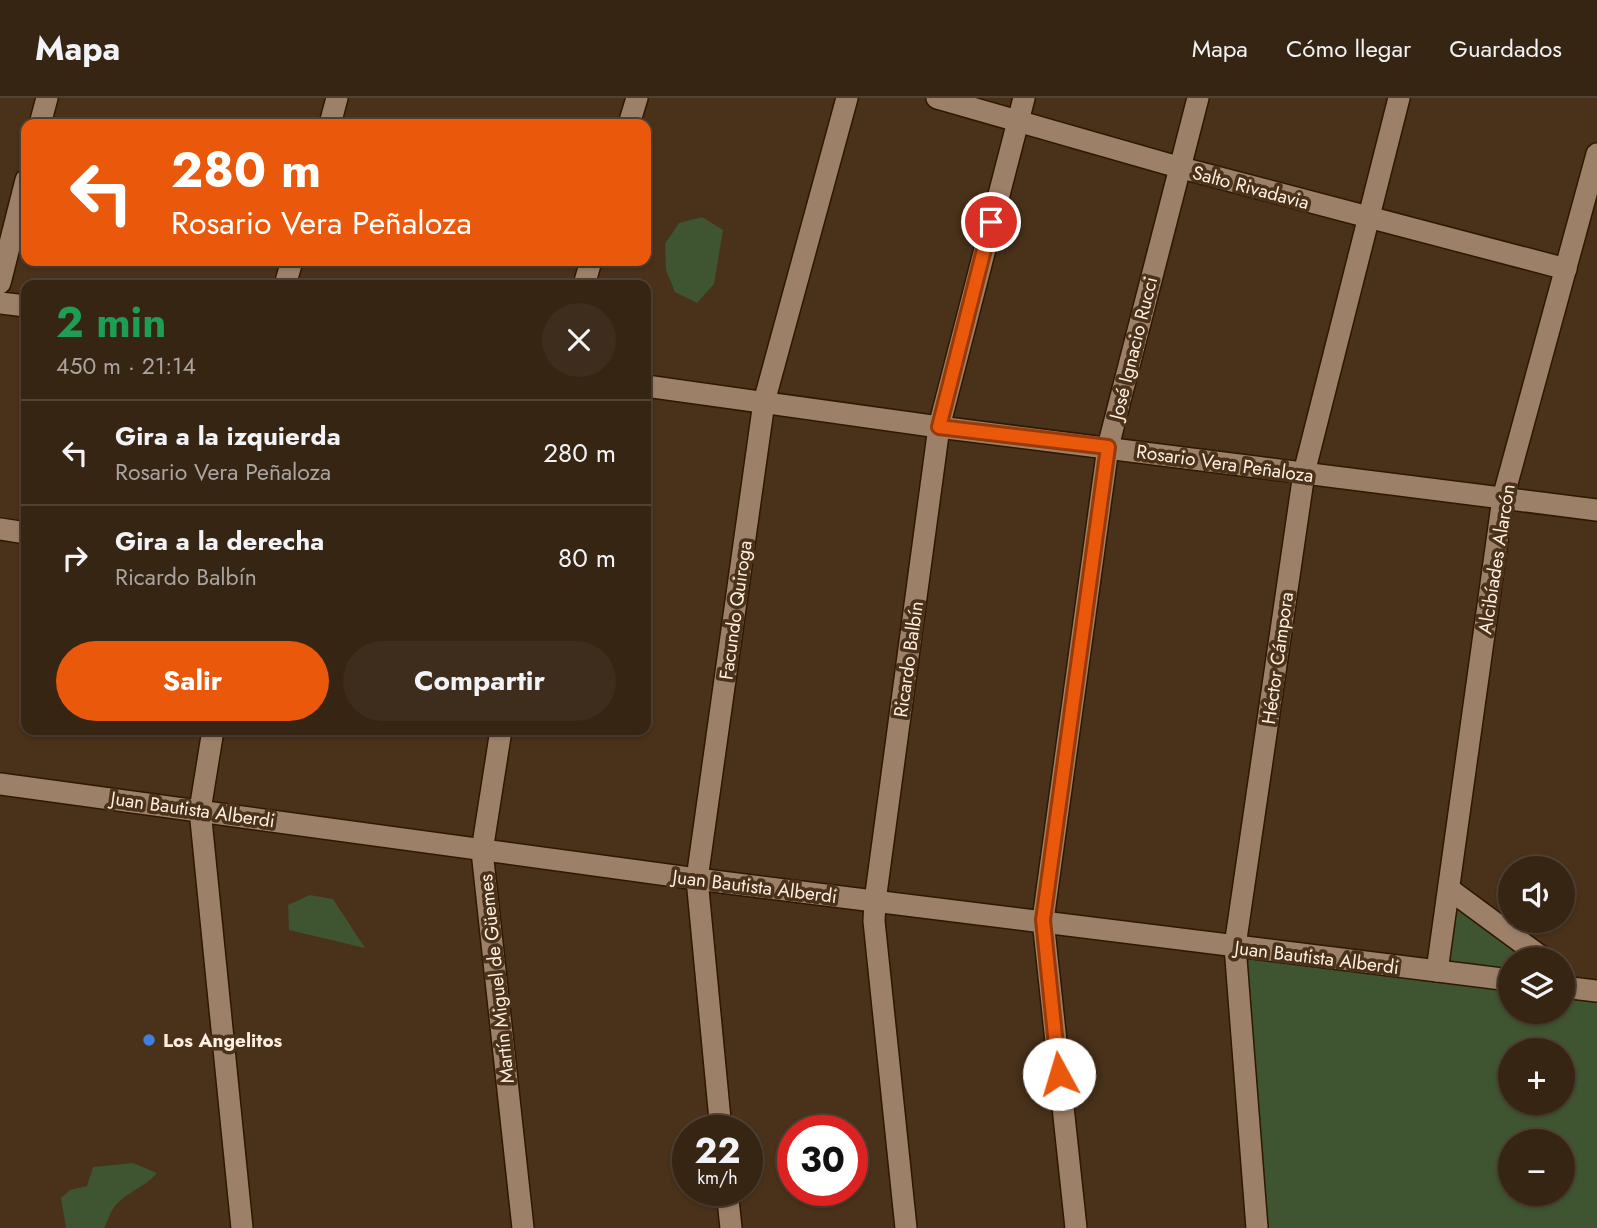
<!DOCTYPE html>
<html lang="es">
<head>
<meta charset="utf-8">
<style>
	body { margin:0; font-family:Jost,sans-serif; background:#3e2d1d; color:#f1f3f6; height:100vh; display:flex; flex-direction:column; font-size:26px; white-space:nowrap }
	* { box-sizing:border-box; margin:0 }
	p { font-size:23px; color:#aaa5a0 }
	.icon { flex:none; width:38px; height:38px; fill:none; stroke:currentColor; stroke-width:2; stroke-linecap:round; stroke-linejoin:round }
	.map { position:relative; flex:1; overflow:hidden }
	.side { position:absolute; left:21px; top:182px; width:630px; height:455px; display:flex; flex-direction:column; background:#372514; border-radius:14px; box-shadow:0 2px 5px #0004,0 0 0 2px #514234 }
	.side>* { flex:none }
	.top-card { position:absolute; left:21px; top:21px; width:630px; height:147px; border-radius:14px; box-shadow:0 2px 5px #0004,0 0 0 2px #514234; background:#ea580c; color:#fff; overflow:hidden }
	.controls { position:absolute; left:1498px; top:758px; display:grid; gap:14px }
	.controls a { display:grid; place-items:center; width:77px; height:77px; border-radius:50%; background:#372514; box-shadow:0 2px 5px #0004,0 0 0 2px #514234; font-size:35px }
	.speed { position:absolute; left:672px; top:1017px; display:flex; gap:14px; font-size:35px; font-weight:700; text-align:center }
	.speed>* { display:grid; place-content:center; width:91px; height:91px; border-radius:50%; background:#372514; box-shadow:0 2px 5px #0004,0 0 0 2px #514234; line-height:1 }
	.speed small { font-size:18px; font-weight:400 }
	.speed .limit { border:10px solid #d22; background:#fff; color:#111 }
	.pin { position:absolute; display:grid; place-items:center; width:60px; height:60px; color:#fff; margin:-30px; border:4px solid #fff; border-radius:50%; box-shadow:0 2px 7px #0007 }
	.me { position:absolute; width:77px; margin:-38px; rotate:354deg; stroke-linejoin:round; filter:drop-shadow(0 0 5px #0008) }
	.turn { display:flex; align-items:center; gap:24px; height:147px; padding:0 35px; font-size:32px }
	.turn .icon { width:91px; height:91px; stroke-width:2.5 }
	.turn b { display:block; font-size:49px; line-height:60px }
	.round { display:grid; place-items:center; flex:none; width:74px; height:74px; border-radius:37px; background:#3e2d1d }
	.summary { display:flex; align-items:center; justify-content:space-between; height:119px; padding:0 35px }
	h1 { font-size:42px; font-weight:700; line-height:52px; color:#1e9e55 }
	.action { display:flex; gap:14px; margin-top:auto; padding:14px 35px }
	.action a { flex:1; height:80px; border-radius:42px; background:#ea580c; color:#fff; font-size:28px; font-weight:700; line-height:80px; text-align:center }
	.action a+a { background:#3e2d1d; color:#f1f3f6 }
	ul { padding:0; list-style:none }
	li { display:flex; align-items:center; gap:21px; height:105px; padding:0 35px; border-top:2px solid #514234 }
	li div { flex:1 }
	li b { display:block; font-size:26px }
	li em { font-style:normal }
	header { display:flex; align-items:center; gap:42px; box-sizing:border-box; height:98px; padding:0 35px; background:#372514; border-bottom:2px solid #514234 }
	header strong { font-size:33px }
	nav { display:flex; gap:38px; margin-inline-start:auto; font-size:24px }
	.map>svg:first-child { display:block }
	.green { fill:#3f5431; fill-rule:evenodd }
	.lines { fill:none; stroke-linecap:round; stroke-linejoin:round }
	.minor-casing { stroke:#2e1802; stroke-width:24 }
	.minor { stroke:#9d8068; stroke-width:21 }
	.route-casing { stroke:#983908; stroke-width:18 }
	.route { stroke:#ea580c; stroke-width:12 }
	.shop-dot { fill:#3f7fe0; stroke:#49311a; stroke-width:2.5 }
	.labels { text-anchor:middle; stroke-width:7; stroke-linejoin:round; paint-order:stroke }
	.street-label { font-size:19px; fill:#ffefe1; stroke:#49311a }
	.poi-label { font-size:19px; font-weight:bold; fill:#ffefe1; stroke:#49311a; text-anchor:start }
</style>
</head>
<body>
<header>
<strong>Mapa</strong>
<nav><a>Mapa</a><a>Cómo llegar</a><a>Guardados</a></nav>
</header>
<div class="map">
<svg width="1597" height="1130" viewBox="0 0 1597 1130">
	<rect width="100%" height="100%" fill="#49311a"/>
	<g class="green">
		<path d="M702 119 723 132 714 186 697 205 675 194 666 172 665 146 679 125Z"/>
		<path d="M310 797 333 801 365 850 289 832 288 807Z"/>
		<path d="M1452 804 1537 861H1510V879L1446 871Z"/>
		<path d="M1256 858 1510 891V914H1563V898L1597 905V1130H1269L1243 885 1249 861ZM1510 952H1563V1004H1510ZM1510 1043H1563V1096H1510Z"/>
		<path d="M133 1065 157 1075C145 1090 127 1093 115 1108 110 1114 108 1123 104 1130H66L61 1100 70 1092 87 1088 93 1069Z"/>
	</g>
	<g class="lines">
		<defs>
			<g id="minor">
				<path d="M937 0 1178 69 1566 171"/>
				<path d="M40 26 47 0"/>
				<path d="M330 26 337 0"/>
				<path d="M629 26 637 0"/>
				<path d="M0 185 26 82"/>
				<path d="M285 187 292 163"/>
				<path d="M584 187 591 163"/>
				<path d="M0 205 26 208"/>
				<path d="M646 288 939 329 1597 412"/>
				<path d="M0 431 26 435"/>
				<path d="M213 632 200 712 242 1130"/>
				<path d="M501 632 482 753 523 1130"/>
				<path d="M0 686 697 781 1510 882"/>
				<path d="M1449 791 1544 861"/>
				<path d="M1437 873 1503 400 1597 56"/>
				<path d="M1563 889 1597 893"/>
				<path d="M721 1032 697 781 764 304 847 0"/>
				<path d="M727 1092 731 1130"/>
				<path d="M906 1130 874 823 875 803 939 329 1024 0"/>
				<path d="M1076 1130 1043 822 1108 349 1198 0"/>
				<path d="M1257 1130 1235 848 1304 375 1399 0"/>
			</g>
		</defs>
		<use href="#minor" class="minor-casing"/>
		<use href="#minor" class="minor"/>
	</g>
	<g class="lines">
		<defs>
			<path id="route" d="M991 124 939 329 1108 349 1043 822 1059 976"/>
		</defs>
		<use href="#route" class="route-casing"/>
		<use href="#route" class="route"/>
	</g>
	<circle class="shop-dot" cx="149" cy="942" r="7"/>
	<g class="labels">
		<g class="street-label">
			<text transform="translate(1251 89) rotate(15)" y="7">Salto Rivadavia</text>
			<text transform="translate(1133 250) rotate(-76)" y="7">José Ignacio Rucci</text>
			<text transform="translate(1225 365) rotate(8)" y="7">Rosario Vera Peñaloza</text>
			<text transform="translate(1496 461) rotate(-81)" y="7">Alcibíades Alarcón</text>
			<text transform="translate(735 512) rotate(-82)" y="7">Facundo Quiroga</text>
			<text transform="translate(1277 560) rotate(-82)" y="7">Héctor Cámpora</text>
			<text transform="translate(908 561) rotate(-82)" y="7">Ricardo Balbín</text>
			<text transform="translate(193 711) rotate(8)" y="7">Juan Bautista Alberdi</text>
			<text transform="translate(755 788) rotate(7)" y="7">Juan Bautista Alberdi</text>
			<text transform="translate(1317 859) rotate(7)" y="7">Juan Bautista Alberdi</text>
			<text transform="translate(496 881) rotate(-96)" y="7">Martín Miguel de Güemes</text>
		</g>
		<g class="poi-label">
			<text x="163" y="949">Los Angelitos</text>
		</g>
	</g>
</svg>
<div class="controls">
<a><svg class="icon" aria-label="sound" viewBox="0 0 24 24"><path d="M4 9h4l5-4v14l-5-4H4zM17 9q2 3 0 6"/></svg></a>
<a><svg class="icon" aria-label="layers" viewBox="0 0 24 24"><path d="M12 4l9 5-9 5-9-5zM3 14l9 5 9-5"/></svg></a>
<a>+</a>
<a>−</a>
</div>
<div class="speed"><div>22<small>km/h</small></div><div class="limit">30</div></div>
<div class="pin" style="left:991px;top:124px;background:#d93025"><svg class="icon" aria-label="arrive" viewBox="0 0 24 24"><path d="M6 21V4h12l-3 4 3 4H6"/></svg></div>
<svg class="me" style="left:1059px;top:976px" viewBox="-20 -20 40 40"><circle r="19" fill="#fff"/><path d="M0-13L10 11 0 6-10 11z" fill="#ea580c"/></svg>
<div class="top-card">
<div class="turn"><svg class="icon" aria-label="left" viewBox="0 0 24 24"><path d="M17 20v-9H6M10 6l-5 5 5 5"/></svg><div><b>280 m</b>Rosario Vera Peñaloza</div></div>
</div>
<section class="side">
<div class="summary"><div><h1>2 min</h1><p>450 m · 21:14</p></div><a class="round"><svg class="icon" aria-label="close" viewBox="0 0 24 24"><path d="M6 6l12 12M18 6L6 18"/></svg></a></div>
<ul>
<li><svg class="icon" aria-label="left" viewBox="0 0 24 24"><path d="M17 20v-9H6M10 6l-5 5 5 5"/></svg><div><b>Gira a la izquierda</b><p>Rosario Vera Peñaloza</p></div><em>280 m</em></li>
<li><svg class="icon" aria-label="right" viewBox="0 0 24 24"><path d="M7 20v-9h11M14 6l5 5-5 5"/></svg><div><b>Gira a la derecha</b><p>Ricardo Balbín</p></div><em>80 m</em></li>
</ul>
<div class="action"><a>Salir</a><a>Compartir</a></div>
</section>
</div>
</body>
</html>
